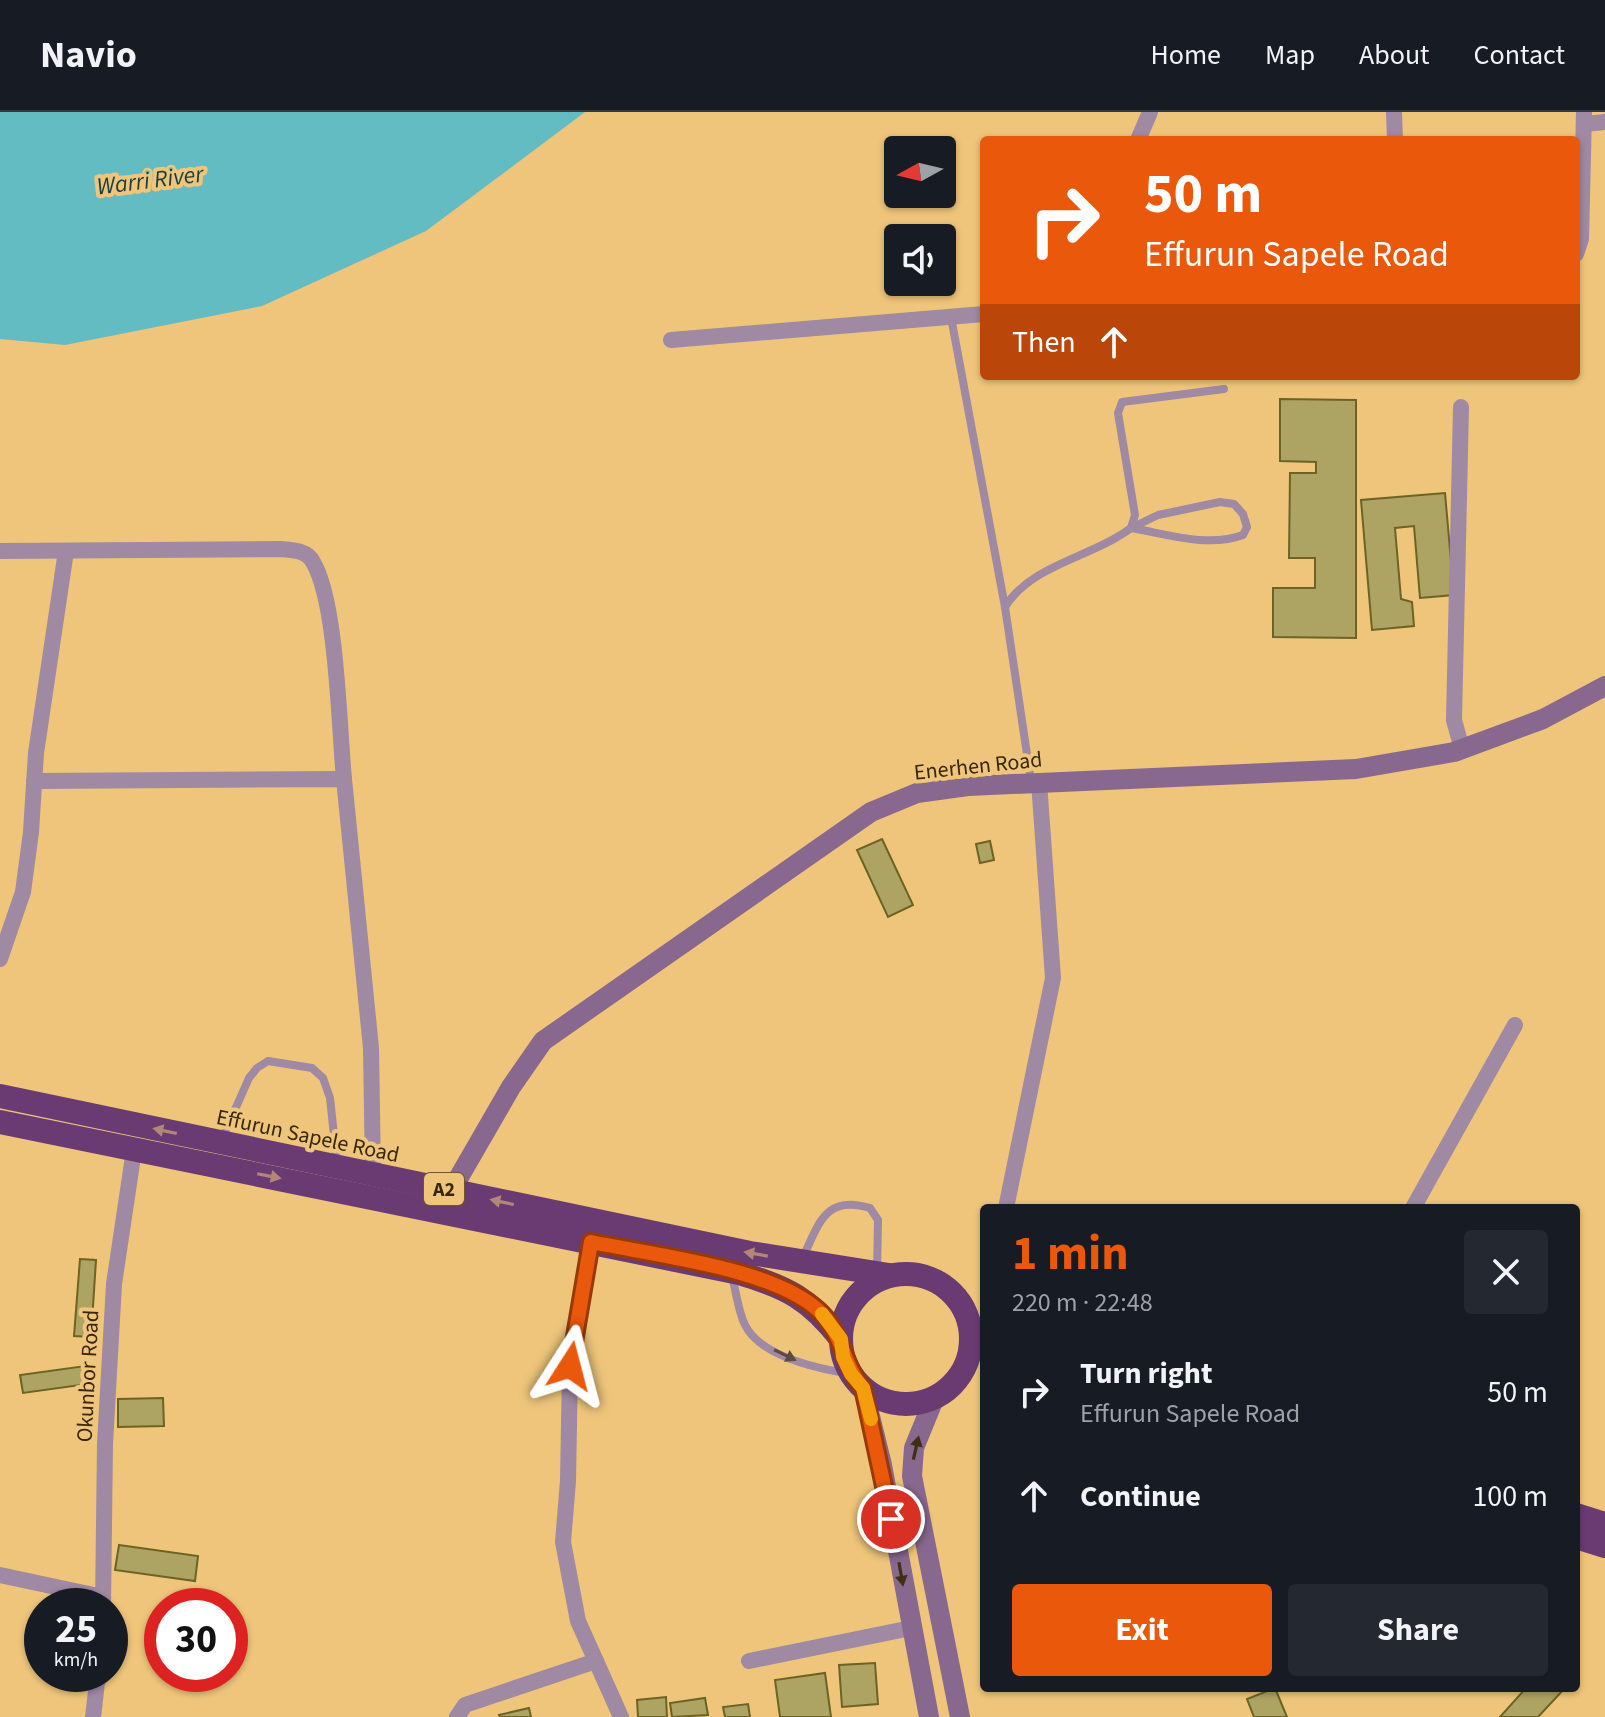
<!DOCTYPE html>
<html lang="en">
<head>
<meta charset="utf-8">
<style>
	body { margin:0; font-family:"Source Sans 3",sans-serif; background:#242831; color:#f1f3f6; height:100vh; display:flex; flex-direction:column; font-size:30px; white-space:nowrap }
	* { box-sizing:border-box; margin:0 }
	p { font-size:26px; color:#9ea1a6 }
	.icon { flex:none; width:44px; height:44px; fill:none; stroke:currentColor; stroke-width:2; stroke-linecap:round; stroke-linejoin:round }
	.map { position:relative; flex:1; overflow:hidden }
	.details { position:absolute; left:980px; top:1092px; width:600px; height:488px; display:flex; flex-direction:column; background:#171b24; border-radius:8px; box-shadow:0 2px 6px #0004 }
	.details>* { flex:none }
	.guide { position:absolute; left:980px; top:24px; width:600px; height:244px; border-radius:8px; box-shadow:0 2px 6px #0004; background:#ea580c; color:#fff; overflow:hidden }
	.needle { width:52px; rotate:262deg }
	.buttons { position:absolute; left:884px; top:24px; display:grid; gap:16px }
	.buttons a { display:grid; place-items:center; width:72px; height:72px; border-radius:8px; background:#171b24; box-shadow:0 2px 6px #0004; font-size:40px }
	.speed { position:absolute; left:24px; top:1476px; display:flex; gap:16px; font-size:40px; font-weight:700; text-align:center }
	.speed>* { display:grid; place-content:center; width:104px; height:104px; border-radius:50%; background:#171b24; box-shadow:0 2px 6px #0004; line-height:1 }
	.speed small { font-size:20px; font-weight:400 }
	.speed .limit { border:12px solid #d22; background:#fff; color:#111 }
	.pin { position:absolute; display:grid; place-items:center; width:68px; height:68px; color:#fff; margin:-34px; border:4px solid #fff; border-radius:50%; box-shadow:0 2px 8px #0007 }
	.me { position:absolute; width:88px; margin:-44px; rotate:9deg; stroke-linejoin:round; filter:drop-shadow(0 0 6px #0008) }
	.turn { display:flex; align-items:center; gap:28px; height:168px; padding:0 32px; font-size:36px }
	.turn .icon { width:104px; height:104px; stroke-width:2.5 }
	.turn b { display:block; font-size:56px; line-height:68px }
	.then { display:flex; align-items:center; height:76px; padding:0 32px; background:#0003; gap:16px; font-size:30px }
	.round { display:grid; place-items:center; flex:none; width:84px; height:84px; border-radius:8px; background:#242831 }
	.head { display:flex; align-items:center; justify-content:space-between; height:136px; padding:0 32px }
	h1 { font-size:48px; font-weight:700; line-height:60px; color:#ea580c }
	.primary-button { display:flex; gap:16px; margin-top:auto; padding:16px 32px }
	.primary-button a { flex:1; height:92px; border-radius:8px; background:#ea580c; color:#fff; font-size:32px; font-weight:700; line-height:92px; text-align:center }
	.primary-button a+a { background:#242831; color:#f1f3f6 }
	ul { padding:0; list-style:none }
	li { display:flex; align-items:center; gap:24px; height:104px; padding:0 32px }
	li div { flex:1 }
	li b { display:block; font-size:30px }
	li em { font-style:normal }
	header { display:flex; align-items:center; gap:48px; box-sizing:border-box; height:112px; padding:0 40px; background:#171b24; border-bottom:2px solid #363941 }
	header strong { font-size:38px }
	nav { display:flex; gap:44px; margin-inline-start:auto; font-size:28px }
	.map>svg:first-child { display:block }
	.water { fill:#63bcc2 }
	.building { fill:#ada363; stroke:#6c6324; stroke-width:2 }
	.lines { fill:none; stroke-linecap:round; stroke-linejoin:round }
	.lane { stroke:#9f89a3; stroke-width:8 }
	.street { stroke:#9f89a3; stroke-width:16 }
	.secondary { stroke:#89688f; stroke-width:20 }
	.highway { stroke:#6a3b73; stroke-width:24 }
	.oneway { fill:#b38777 }
	.oneway2 { fill:#5c4a3e }
	.oneway3 { fill:#402e15 }
	.route-casing { stroke:#983908; stroke-width:20 }
	.route { stroke:#ea580c; stroke-width:14 }
	.slow { stroke:#f59e0b; stroke-width:14 }
	.labels { text-anchor:middle; stroke-width:8; stroke-linejoin:round; paint-order:stroke }
	.shield { fill:#eec57a; stroke:#6f572a; stroke-width:2 }
	.shield-label { font-size:20px; font-weight:bold; fill:#382807 }
	.street-label { font-size:22px; fill:#382807; stroke:#eec57a }
	.water-label { font-size:24px; font-style:italic; fill:#153f42; stroke:#eec57a }
</style>
</head>
<body>
<header>
<strong>Navio</strong>
<nav><a>Home</a><a>Map</a><a>About</a><a>Contact</a></nav>
</header>
<div class="map">
<svg width="1605" height="1605" viewBox="0 0 1605 1605">
	<rect width="100%" height="100%" fill="#eec57a"/>
	<path class="water" d="M0 0H585L426 119 262 194 65 233 0 227Z"/>
	<g class="building">
		<path d="M1280 287 1356 288V526L1273 525V476H1315V446H1289L1290 361H1316V350L1280 349Z"/>
		<path d="M1445 381 1454 483 1420 486 1414 414 1395 416 1401 487 1412 490 1414 514 1372 518 1361 388Z"/>
		<path d="M882 727 913 793 888 805 857 738Z"/>
		<path d="M990 729 994 748 980 751 976 732Z"/>
		<path d="M80 1147 96 1148 91 1225 74 1224Z"/>
		<path d="M85 1254 88 1272 23 1281 20 1263Z"/>
		<path d="M163 1286 164 1314 118 1315V1287Z"/>
		<path d="M119 1433 198 1444 195 1469 115 1458Z"/>
		<path d="M875 1551 878 1592 842 1595 839 1553Z"/>
		<path d="M825 1561 831 1605H780L775 1568Z"/>
		<path d="M1275 1576 1287 1605H1254L1247 1587Z"/>
		<path d="M1526 1576H1565L1538 1605H1500Z"/>
		<path d="M666 1585 667 1605H638L637 1588Z"/>
		<path d="M705 1586 708 1603 672 1605 670 1591Z"/>
		<path d="M748 1592 750 1605H725L723 1595Z"/>
		<path d="M529 1596 531 1605H500L499 1603Z"/>
	</g>
	<g class="lines">
		<g class="lane">
			<path d="M951 205 1005 495 1031 669"/>
			<path d="M1220 390 1234 392 1243 402 1247 415 1243 423C1208 436 1167 422 1131 416L1158 403Z"/>
			<path d="M1005 495C1032 452 1091 446 1131 416L1135 403 1118 301 1122 290 1224 277"/>
			<path d="M222 1027 249 966 257 956 268 949 312 956 323 966 330 986 337 1051"/>
			<path d="M802 1147C819 1113 824 1082 870 1096L878 1108 877 1160"/>
			<path d="M732 1164C736 1179 738 1199 745 1213 761 1245 819 1257 851 1262"/>
		</g>
		<g class="street">
			<path d="M1394 0 1395 28"/>
			<path d="M1585 12 1605 10"/>
			<path d="M1138 28 1150 0"/>
			<path d="M1576 142 1581 127 1584 0"/>
			<path d="M671 228 984 202"/>
			<path d="M1461 295 1454 608 1462 637"/>
			<path d="M0 439 280 437C292 438 307 438 313 450 337 490 339 616 344 667"/>
			<path d="M34 669 344 667 371 936 373 1062"/>
			<path d="M0 847 23 780 31 720 36 641 66 439"/>
			<path d="M1006 1096 1053 866 1039 670"/>
			<path d="M1413 1096 1515 913"/>
			<path d="M591 1130 570 1254 568 1369 563 1430 578 1509 621 1605"/>
			<path d="M0 1463 103 1485"/>
			<path d="M103 1494 105 1332 114 1172 134 1038"/>
			<path d="M749 1549 911 1516"/>
			<path d="M93 1605 98 1562"/>
			<path d="M457 1605 465 1593 596 1549"/>
		</g>
		<g class="secondary">
			<path d="M451 1079 511 975 543 929 871 700 917 681 968 674 1356 657 1454 640 1543 607 1605 574"/>
			<path d="M863 1276 882 1353 929 1605"/>
			<path d="M934 1287 914 1336 912 1364 960 1605"/>
		</g>
		<g class="highway">
			<path d="M0 984 750 1141 889 1163"/>
			<path d="M0 1010 739 1161C787 1175 810 1187 841 1227"/>
			<circle cx="906" cy="1227" r="65"/>
			<path d="M1576 1403 1605 1412"/>
			<path d="M1576 1425 1605 1434"/>
		</g>
	</g>
	<defs><path id="oneway-solid" d="M-6-.8H1V-3.2L6.5 0L1 3.2V.8H-6Z" transform="scale(2)"/></defs>
	<g class="oneway">
		<use href="#oneway-solid" transform="translate(165 1019) rotate(-168)"/>
		<use href="#oneway-solid" transform="translate(269 1064) rotate(11)"/>
		<use href="#oneway-solid" transform="translate(502 1090) rotate(-168)"/>
		<use href="#oneway-solid" transform="translate(756 1142) rotate(-170)"/>
	</g>
	<use class="oneway2" href="#oneway-solid" transform="translate(785 1243) rotate(26)"/>
	<g class="oneway3">
		<use href="#oneway-solid" transform="translate(916 1336) rotate(-77)"/>
		<use href="#oneway-solid" transform="translate(901 1462) rotate(80)"/>
	</g>
	<g class="lines">
		<defs>
			<path id="route" d="M570 1254 591 1130C654 1143 771 1156 818 1198 843 1220 842 1252 863 1276L891 1407"/>
		</defs>
		<use href="#route" class="route-casing"/>
		<use href="#route" class="route"/>
		<path class="slow" d="M822 1202 841 1227 843 1245 851 1262 863 1276 871 1307"/>
	</g>
	<g class="labels">
		<rect class="shield" x="424" y="1061" width="40" height="32" rx="6"/>
		<g class="shield-label">
			<text x="444" y="1084">A2</text>
		</g>
		<g class="street-label">
			<text transform="translate(978 653) rotate(-6)" y="8">Enerhen Road</text>
			<text transform="translate(308 1023) rotate(12)" y="8">Effurun Sapele Road</text>
			<text transform="translate(87 1264) rotate(-87)" y="8">Okunbor Road</text>
		</g>
		<g class="water-label">
			<text transform="translate(150 68) rotate(-7)" y="8">Warri River</text>
		</g>
	</g>
</svg>
<div class="buttons">
<a><svg class="needle" viewBox="-14 -14 28 28"><path d="M0-13l5 13h-10z" fill="#e53935"/><path d="M0 13l5-13h-10z" fill="#9ea1a6"/></svg></a>
<a><svg class="icon" aria-label="sound" viewBox="0 0 24 24"><path d="M4 9h4l5-4v14l-5-4H4zM17 9q2 3 0 6"/></svg></a>
</div>
<div class="speed"><div>25<small>km/h</small></div><div class="limit">30</div></div>
<div class="pin" style="left:891px;top:1407px;background:#d93025"><svg class="icon" aria-label="arrive" viewBox="0 0 24 24"><path d="M6 21V4h12l-3 4 3 4H6"/></svg></div>
<svg class="me" style="left:570px;top:1254px" viewBox="-20 -20 40 40"><path d="M0-17L14 15 0 8-14 15z" fill="#ea580c" stroke="#fff" stroke-width="4"/></svg>
<div class="guide">
<div class="turn"><svg class="icon" aria-label="right" viewBox="0 0 24 24"><path d="M7 20v-9h11M14 6l5 5-5 5"/></svg><div><b>50 m</b>Effurun Sapele Road</div></div>
<div class="then">Then<svg class="icon" aria-label="ahead" viewBox="0 0 24 24"><path d="M12 20V5M6 11l6-6 6 6"/></svg></div>
</div>
<section class="details">
<div class="head"><div><h1>1 min</h1><p>220 m · 22:48</p></div><a class="round"><svg class="icon" aria-label="close" viewBox="0 0 24 24"><path d="M6 6l12 12M18 6L6 18"/></svg></a></div>
<ul>
<li><svg class="icon" aria-label="right" viewBox="0 0 24 24"><path d="M7 20v-9h11M14 6l5 5-5 5"/></svg><div><b>Turn right</b><p>Effurun Sapele Road</p></div><em>50 m</em></li>
<li><svg class="icon" aria-label="ahead" viewBox="0 0 24 24"><path d="M12 20V5M6 11l6-6 6 6"/></svg><div><b>Continue</b></div><em>100 m</em></li>
</ul>
<div class="primary-button"><a>Exit</a><a>Share</a></div>
</section>
</div>
</body>
</html>
